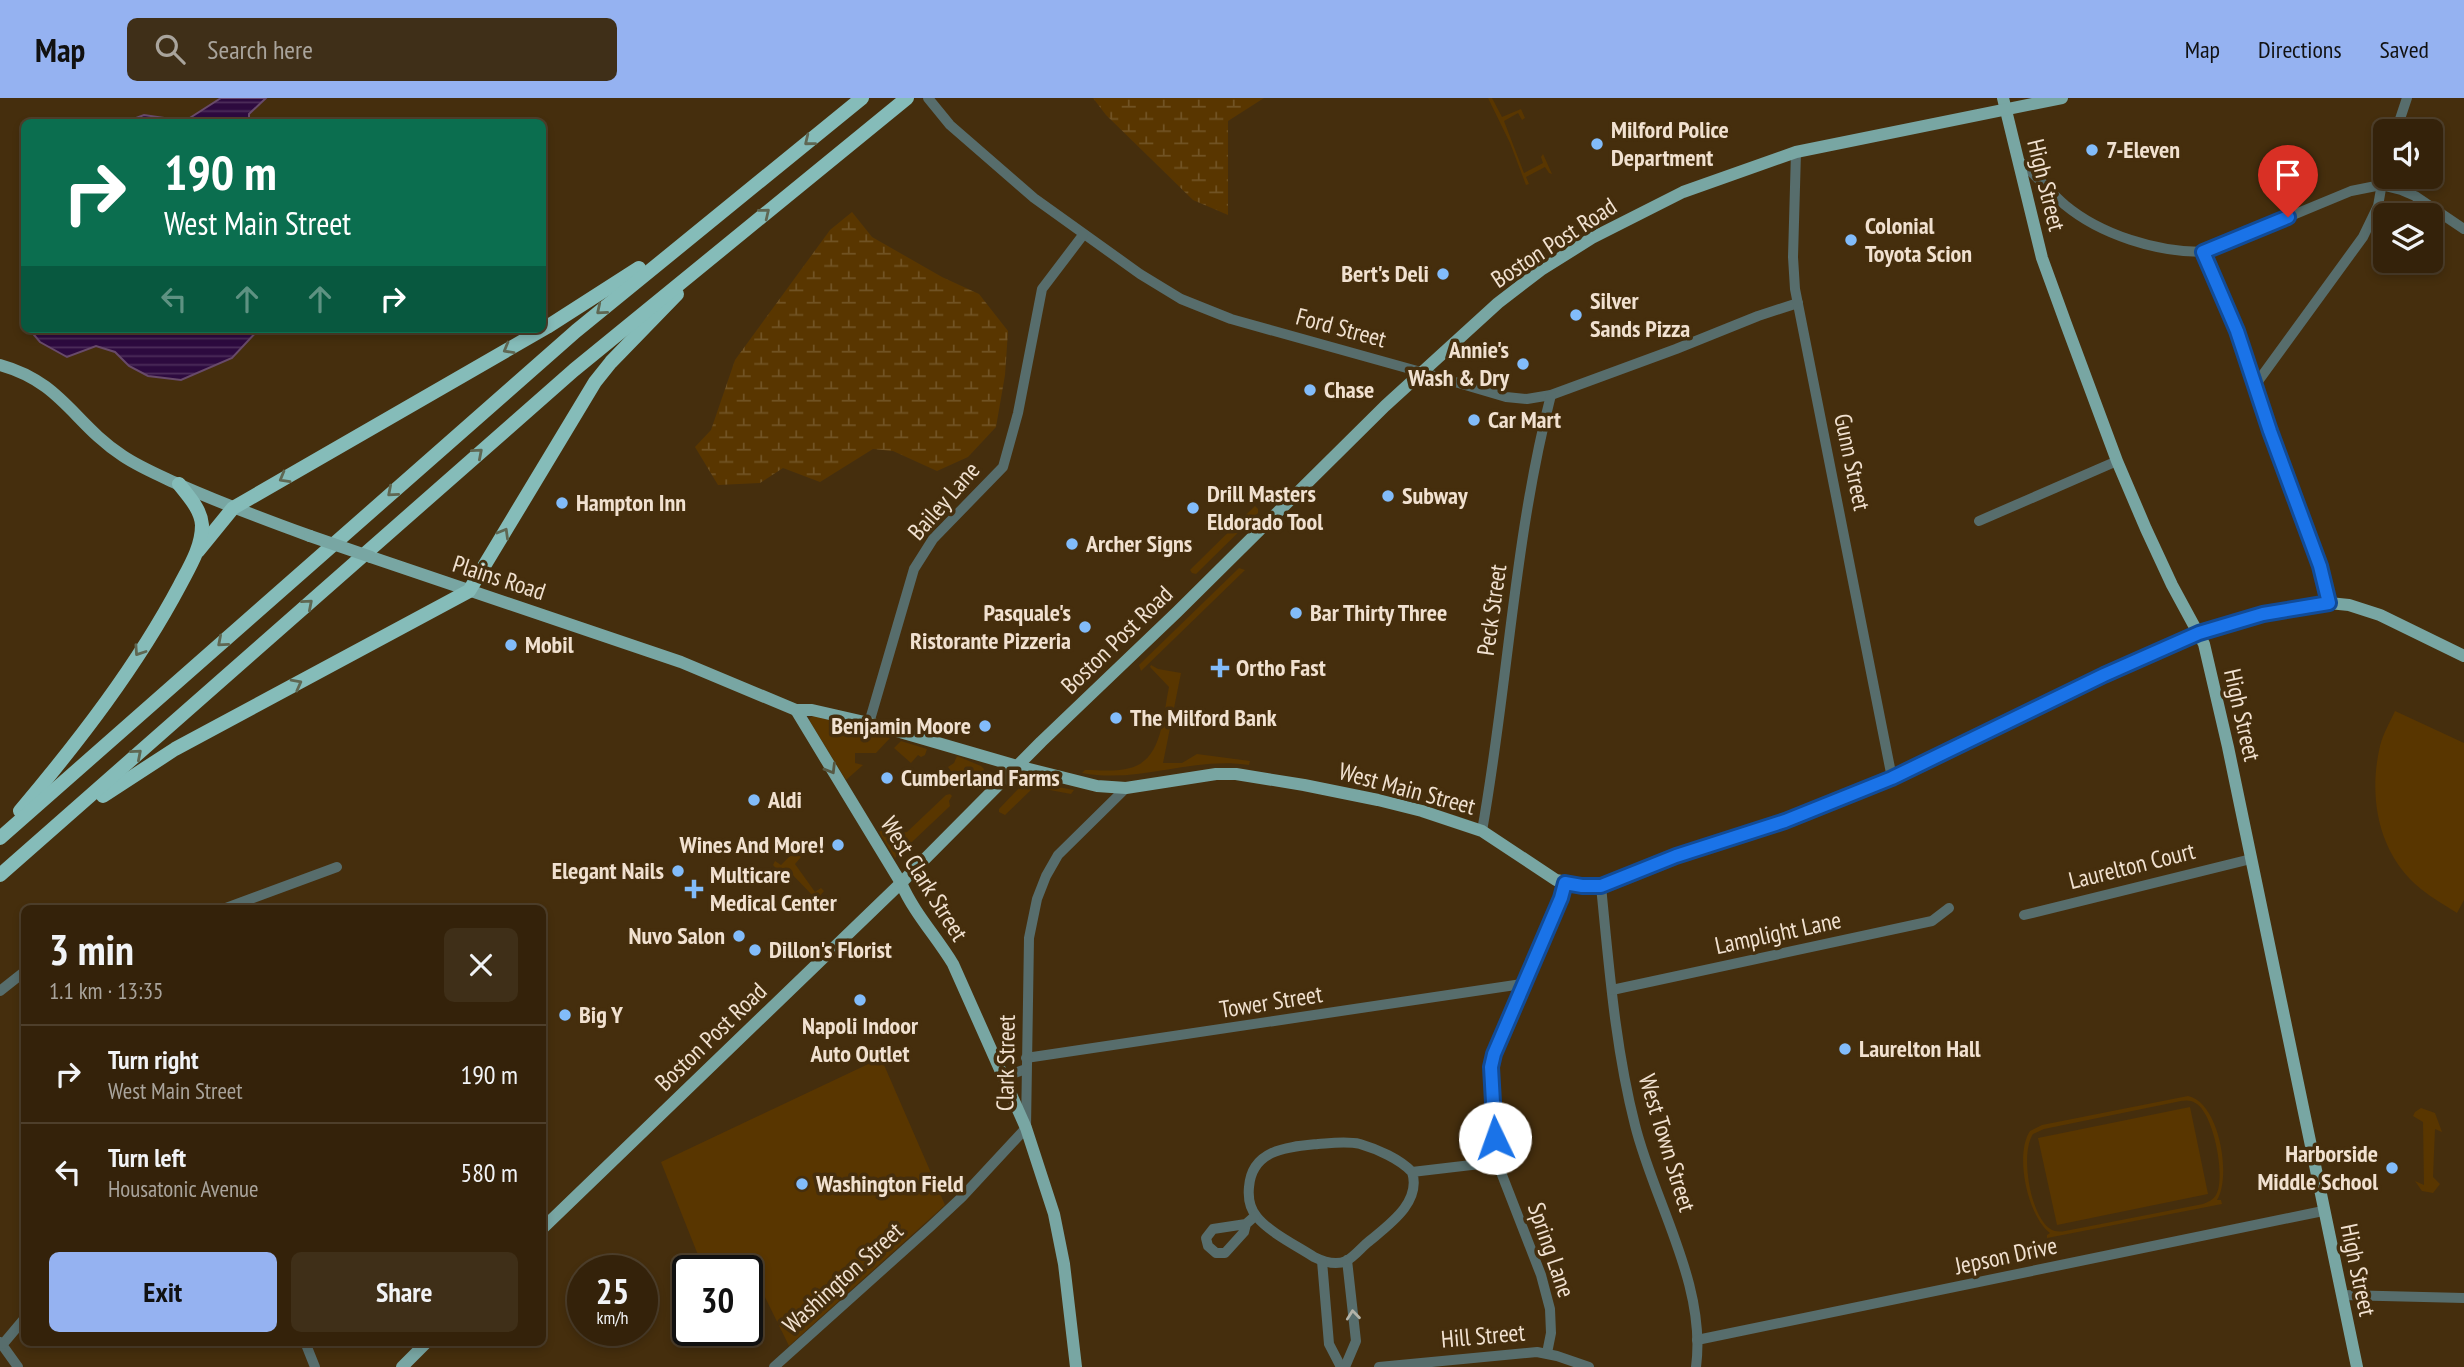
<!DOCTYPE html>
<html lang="en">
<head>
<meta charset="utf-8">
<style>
	body { margin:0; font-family:"PT Sans Narrow",sans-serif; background:#3f2f18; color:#f1f3f6; height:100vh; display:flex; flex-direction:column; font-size:26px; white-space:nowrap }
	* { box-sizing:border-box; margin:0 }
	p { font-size:23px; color:#a9a49c }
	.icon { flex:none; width:38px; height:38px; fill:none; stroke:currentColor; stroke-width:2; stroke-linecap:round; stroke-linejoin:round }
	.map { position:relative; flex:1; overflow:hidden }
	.panel { position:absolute; left:21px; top:807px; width:525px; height:441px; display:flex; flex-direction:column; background:#34220a; border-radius:10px; box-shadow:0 4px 10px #0003,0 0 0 2px #4e3f2b }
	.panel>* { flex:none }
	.top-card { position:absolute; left:21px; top:21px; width:525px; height:214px; border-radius:10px; box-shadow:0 4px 10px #0003,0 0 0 2px #4e3f2b; background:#0b6e4f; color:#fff; overflow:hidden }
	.tools { position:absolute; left:2373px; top:21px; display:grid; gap:14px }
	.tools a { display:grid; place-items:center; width:70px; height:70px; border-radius:10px; background:#34220a; box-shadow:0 4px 10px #0003,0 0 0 2px #4e3f2b; font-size:35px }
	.speed { position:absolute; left:567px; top:1157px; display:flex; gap:14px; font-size:35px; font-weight:700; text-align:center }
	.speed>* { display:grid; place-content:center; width:91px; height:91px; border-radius:50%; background:#34220a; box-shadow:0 4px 10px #0003,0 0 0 2px #4e3f2b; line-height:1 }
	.speed small { font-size:18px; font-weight:400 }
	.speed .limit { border:4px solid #111; border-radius:10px; background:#fff; color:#111 }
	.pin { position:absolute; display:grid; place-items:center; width:60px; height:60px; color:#fff; margin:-72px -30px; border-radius:50% 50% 50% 0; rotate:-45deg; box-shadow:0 0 7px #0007 }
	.pin .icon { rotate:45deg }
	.me { position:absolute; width:77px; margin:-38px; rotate:357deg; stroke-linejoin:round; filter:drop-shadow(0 0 5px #0008) }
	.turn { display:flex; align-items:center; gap:24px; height:147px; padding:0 28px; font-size:32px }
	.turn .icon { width:91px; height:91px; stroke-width:2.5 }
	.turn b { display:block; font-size:49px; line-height:60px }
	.lanes { display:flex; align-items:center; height:66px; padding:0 28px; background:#0003; justify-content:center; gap:35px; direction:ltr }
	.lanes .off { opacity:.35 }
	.round { display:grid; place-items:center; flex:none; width:74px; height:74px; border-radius:10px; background:#3f2f18 }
	.headline { display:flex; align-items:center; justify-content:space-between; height:119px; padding:0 28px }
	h1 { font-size:42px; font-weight:700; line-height:52px }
	.cta { display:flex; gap:14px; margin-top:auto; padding:14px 28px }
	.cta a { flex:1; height:80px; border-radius:10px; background:#95b2f1; color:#111; font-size:28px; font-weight:700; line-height:80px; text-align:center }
	.cta a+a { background:#3f2f18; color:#f1f3f6 }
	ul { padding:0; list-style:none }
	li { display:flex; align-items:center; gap:21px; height:98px; padding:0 28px; border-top:2px solid #4e3f2b }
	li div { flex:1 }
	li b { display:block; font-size:26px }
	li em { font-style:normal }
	header { display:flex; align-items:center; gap:42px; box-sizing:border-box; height:98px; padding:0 35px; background:#95b2f1; color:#111 }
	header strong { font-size:33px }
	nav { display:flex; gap:38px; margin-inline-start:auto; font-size:24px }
	.search { width:490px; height:63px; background:#3f2f18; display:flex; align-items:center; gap:18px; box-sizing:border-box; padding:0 24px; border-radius:10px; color:#a9a49c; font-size:26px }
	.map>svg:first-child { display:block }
	.grass { fill:#593600; fill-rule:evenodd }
	.wetland { fill:url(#wetland-marsh) }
	.water { fill:url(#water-rules); stroke:#684a6a; stroke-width:2 }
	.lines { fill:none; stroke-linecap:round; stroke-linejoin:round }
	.minor { stroke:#576d6c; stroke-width:10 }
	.major { stroke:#78a6a3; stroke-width:12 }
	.highway { stroke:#85bcb9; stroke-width:14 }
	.major-bridge { stroke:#78a6a3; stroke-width:12 }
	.oneway { stroke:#5f6752 }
	.oneway2 { stroke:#575842 }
	.oneway3 { stroke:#b3b3a8 }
	.route-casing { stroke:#114b97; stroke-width:18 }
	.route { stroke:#1a73e8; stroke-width:12 }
	.poi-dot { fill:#82bcfa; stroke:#452e0d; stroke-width:2.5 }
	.labels { text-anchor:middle; stroke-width:7; stroke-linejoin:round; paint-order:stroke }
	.poi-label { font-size:24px; font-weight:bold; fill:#f1e1d0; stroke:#452e0d; text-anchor:start }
	.street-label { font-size:24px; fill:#f1e1d0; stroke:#452e0d }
</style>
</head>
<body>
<header>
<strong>Map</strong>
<div class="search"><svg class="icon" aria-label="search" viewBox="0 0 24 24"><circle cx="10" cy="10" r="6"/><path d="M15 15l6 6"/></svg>Search here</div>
<nav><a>Map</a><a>Directions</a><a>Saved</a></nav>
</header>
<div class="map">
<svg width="2464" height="1269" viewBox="0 0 2464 1269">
	<defs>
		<pattern id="wetland-marsh" width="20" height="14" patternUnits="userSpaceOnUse" patternTransform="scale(1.75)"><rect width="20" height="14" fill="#593600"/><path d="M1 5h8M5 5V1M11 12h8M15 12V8" fill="none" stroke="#715324"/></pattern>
		<pattern id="water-rules" width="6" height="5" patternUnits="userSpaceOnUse" patternTransform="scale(1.75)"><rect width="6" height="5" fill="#2d0a3f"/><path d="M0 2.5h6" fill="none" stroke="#4c2d5a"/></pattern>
	</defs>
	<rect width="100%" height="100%" fill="#452e0d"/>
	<g class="grass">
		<path d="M1488 0H1492L1502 19 1521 11 1525 20 1522 22 1518 15 1504 23 1524 75 1543 65 1541 59 1543 56 1552 76 1549 75 1545 69 1526 79 1529 86 1526 87 1510 45Z"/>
		<path d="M1255 408 1258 411V415L1196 476 1192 475 1190 472 1193 469Z"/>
		<path d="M1239 470 1245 472 1141 573 1139 567Z"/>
		<path d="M1151 567 1158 571 1181 575 1163 665H1182L1197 656 1250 663 1249 667C1192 658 1139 686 1082 675L1085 672C1099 672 1116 674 1130 670 1163 662 1163 616 1169 589L1150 569Z"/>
		<path d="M2395 613 2464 645V802L2457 815C2445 807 2432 800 2421 791 2378 756 2368 699 2380 648 2383 636 2390 624 2395 613Z"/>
		<path d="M815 618 891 637V638L834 625 890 640 876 655H855V665L863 667 846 682 809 622 811 619Z"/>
		<path d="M901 643 927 651 925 657 921 659 918 657 911 665 894 650Z"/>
		<path d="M957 658 981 668 984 671 983 676 972 687 965 685 961 687 948 669 954 665Z"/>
		<path d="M1037 685 1074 692 1071 696 1034 689 1005 717 999 714V711L1020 689Z"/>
		<path d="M950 696 952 698 949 703 950 708 895 760 879 734 887 729 899 735 907 734 946 697Z"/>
		<path d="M791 750 801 759 795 766 815 794 821 790 824 793 813 806 810 805 814 799 788 772 781 776 773 767 775 763 781 767 791 757 787 751Z"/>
		<path d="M881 960 945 1107 789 1248 759 1187 747 1192V1172H704L661 1064Z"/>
		<path d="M2188 998C2219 1004 2232 1078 2217 1102H2221L2222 1106 2047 1140V1137L2050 1135C2028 1119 2014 1057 2030 1033L2042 1027ZM2181 1003C2187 1002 2192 1002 2197 1006 2214 1018 2226 1079 2216 1097 2213 1102 2208 1104 2203 1106L2065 1133C2059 1134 2054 1134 2049 1130 2030 1116 2020 1055 2033 1036L2044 1031Z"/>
		<path d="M2190 1009 2208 1096 2057 1127 2038 1040Z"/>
		<path d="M2421 1010 2435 1015 2442 1034 2435 1031 2433 1079 2440 1086 2433 1095 2422 1093 2415 1083 2424 1087 2423 1024 2413 1018 2415 1014Z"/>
	</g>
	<g class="wetland">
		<path d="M1093 0H1264L1228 23V117L1193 102 1106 17Z"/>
		<path d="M852 114 872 139 942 179 979 196 1008 233 1005 277 996 329 968 359 937 373 893 353 873 351 820 384 783 370 760 385 718 387 695 349 711 332 735 262 830 132Z"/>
	</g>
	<g class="water">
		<path d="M221 0H266L249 16V24H125L144 17 185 23Z"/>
		<path d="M29 231H259L232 260 181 282 148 278 129 268 115 254 96 248 67 259 40 244Z"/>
	</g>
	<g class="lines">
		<g class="minor">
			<path d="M928 0 950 27 1034 100 1140 176 1181 201 1231 221 1421 274 1506 299 1527 301 1551 297 1676 251 1758 218 1798 205"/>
			<path d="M2396 33 2407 0"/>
			<path d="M1796 54 1793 159 1795 191 1892 680"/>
			<path d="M2018 62C2035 76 2049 93 2065 107 2101 137 2157 154 2203 154L2237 233 2270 333 2320 468 2329 505"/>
			<path d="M2203 154 2351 93 2381 87 2401 92 2415 98 2464 131"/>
			<path d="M2256 286 2363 139 2378 108 2385 68"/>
			<path d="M1979 423 2117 363"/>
			<path d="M869 625 914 471 933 441 1003 369 1018 315 1042 191 1083 137"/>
			<path d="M1482 733C1508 588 1514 440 1551 297"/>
			<path d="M1601 788C1609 868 1615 949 1635 1027 1654 1104 1707 1187 1696 1269"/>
			<path d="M226 810 337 769"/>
			<path d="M2024 817 2251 761"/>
			<path d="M1612 892 1932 823 1949 810"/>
			<path d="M0 893 24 874"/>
			<path d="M1026 960 1522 886"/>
			<path d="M1003 979 1026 971"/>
			<path d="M1412 1074C1400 1061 1377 1051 1360 1046 1347 1043 1332 1045 1318 1046 1288 1049 1252 1051 1249 1089 1248 1099 1250 1111 1257 1119 1269 1134 1297 1148 1314 1159 1324 1164 1335 1168 1346 1163 1354 1159 1361 1150 1367 1145 1387 1128 1422 1105 1412 1074L1497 1064"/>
			<path d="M1246 1126 1244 1134 1225 1155H1216L1208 1148 1206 1140 1213 1131 1246 1126 1255 1118"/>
			<path d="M1322 1163 1329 1246 1341 1269"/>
			<path d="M2342 1197 2464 1200"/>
			<path d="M1697 1242 2323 1113"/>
			<path d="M0 1244 18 1269"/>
			<path d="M305 1244 315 1269"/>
			<path d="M3 1246 24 1221"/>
			<path d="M1547 1255 1551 1235 1550 1211 1541 1177 1497 1064 1491 969 1512 911 1561 800 1565 785"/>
			<path d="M774 1269 930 1129 962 1099 1026 1030 1029 840 1037 801 1046 778 1058 757 1126 690"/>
			<path d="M1345 1269 1356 1243 1347 1162"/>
			<path d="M1379 1269 1537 1254 1557 1258 1589 1269"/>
		</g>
		<g class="major">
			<path d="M2003 0 2042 160 2066 226 2117 363 2146 431 2172 487 2204 546 2228 649 2357 1269"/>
			<path d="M0 267C62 284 74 326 123 358 141 370 161 378 180 387 223 406 266 422 310 438"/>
			<path d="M371 459 681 564 796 612H812L869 625 1017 668 1097 688 1126 690 1216 676H1236L1304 687 1378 702 1422 713 1482 733 1556 782 1591 789 1615 784 1658 765 1840 702 1892 680 2119 570 2216 529 2263 516 2329 505 2349 507 2380 517 2464 558"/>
			<path d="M796 612 901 785C914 815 936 838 953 866L1026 1030 1054 1116 1064 1166 1076 1269"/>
			<path d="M542 1131 901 785 1041 644 1177 514 1385 308 1498 205 1541 172 1592 140 1683 94 1796 54 2062 0"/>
			<path d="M402 1269 427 1244"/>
		</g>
		<g class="highway">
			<path d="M198 453 233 410 547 229 639 170"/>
			<path d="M103 698 175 651 469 493 595 284 611 264 677 196"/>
			<path d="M20 713C79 643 137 568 180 487 190 468 202 449 202 427 201 411 188 398 179 386"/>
			<path d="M0 740 576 233 862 0"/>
			<path d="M0 777 574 272 907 0"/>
		</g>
		<path class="major-bridge" d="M310 438 371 459"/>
	</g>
	<defs><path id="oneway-chevron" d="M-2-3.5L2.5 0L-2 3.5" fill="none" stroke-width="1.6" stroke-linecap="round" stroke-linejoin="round" transform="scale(1.75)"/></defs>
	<g class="oneway">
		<use href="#oneway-chevron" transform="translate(809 43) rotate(141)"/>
		<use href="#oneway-chevron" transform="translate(765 115) rotate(-39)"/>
		<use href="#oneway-chevron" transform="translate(601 212) rotate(140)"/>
		<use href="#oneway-chevron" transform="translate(508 251) rotate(150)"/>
		<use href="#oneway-chevron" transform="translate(478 355) rotate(-41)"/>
		<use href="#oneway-chevron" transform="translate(284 380) rotate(150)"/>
		<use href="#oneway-chevron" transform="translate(392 394) rotate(139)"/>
		<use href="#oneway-chevron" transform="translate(504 435) rotate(-60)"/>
		<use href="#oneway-chevron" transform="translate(308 506) rotate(-41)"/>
		<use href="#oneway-chevron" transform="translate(222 544) rotate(139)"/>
		<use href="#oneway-chevron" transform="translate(139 553) rotate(124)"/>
		<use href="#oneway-chevron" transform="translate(297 586) rotate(-28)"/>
		<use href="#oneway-chevron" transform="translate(137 656) rotate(-41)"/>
	</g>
	<use class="oneway2" href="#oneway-chevron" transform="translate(831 671) rotate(59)"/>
	<use class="oneway3" href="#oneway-chevron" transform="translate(1353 1217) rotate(-96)"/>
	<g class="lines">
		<defs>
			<path id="route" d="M1495 1040 1491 969 1494 956 1561 800 1565 785 1582 788H1601L1676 758 1785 723 1892 680 2104 577 2199 535 2263 516 2329 505 2320 468 2270 333 2237 233 2203 154 2288 119"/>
		</defs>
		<use href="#route" class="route-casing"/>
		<use href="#route" class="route"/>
	</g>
	<g class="poi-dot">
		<circle cx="1597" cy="46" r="7"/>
		<circle cx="2092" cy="52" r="7"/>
		<circle cx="1851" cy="142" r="7"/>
		<circle cx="1443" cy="176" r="7"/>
		<circle cx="1576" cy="217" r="7"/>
		<circle cx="1523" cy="266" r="7"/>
		<circle cx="1310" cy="292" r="7"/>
		<circle cx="1474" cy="322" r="7"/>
		<circle cx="1388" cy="398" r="7"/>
		<circle cx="562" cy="405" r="7"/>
		<circle cx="1193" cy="410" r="7"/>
		<circle cx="1072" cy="446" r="7"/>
		<circle cx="1296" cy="515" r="7"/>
		<circle cx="1085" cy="529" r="7"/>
		<circle cx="511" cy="547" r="7"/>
		<path d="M1216.5 559.5h7v7h7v7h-7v7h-7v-7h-7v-7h7z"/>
		<circle cx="1116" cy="620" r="7"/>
		<circle cx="985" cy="628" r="7"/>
		<circle cx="887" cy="680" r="7"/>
		<circle cx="754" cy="702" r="7"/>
		<circle cx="838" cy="747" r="7"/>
		<circle cx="678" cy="773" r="7"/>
		<path d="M690.5 780.5h7v7h7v7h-7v7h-7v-7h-7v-7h7z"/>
		<circle cx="739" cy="838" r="7"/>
		<circle cx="755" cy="852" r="7"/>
		<circle cx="860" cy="902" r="7"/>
		<circle cx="565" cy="917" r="7"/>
		<circle cx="1845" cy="951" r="7"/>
		<circle cx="2392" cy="1070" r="7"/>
		<circle cx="802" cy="1086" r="7"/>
	</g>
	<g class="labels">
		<g class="poi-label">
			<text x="1611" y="40">Milford Police<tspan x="1611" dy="28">Department</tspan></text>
			<text x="2106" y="60">7-Eleven</text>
			<text x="1865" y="136">Colonial<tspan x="1865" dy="28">Toyota Scion</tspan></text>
			<text x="1429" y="184" text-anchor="end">Bert's Deli</text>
			<text x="1590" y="211">Silver<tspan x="1590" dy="28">Sands Pizza</tspan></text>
			<text x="1509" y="260" text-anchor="end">Annie's<tspan x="1509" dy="28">Wash &amp; Dry</tspan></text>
			<text x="1324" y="300">Chase</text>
			<text x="1488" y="330">Car Mart</text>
			<text x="1207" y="404">Drill Masters<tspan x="1207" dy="28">Eldorado Tool</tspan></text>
			<text x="1402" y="406">Subway</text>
			<text x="576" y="413">Hampton Inn</text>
			<text x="1086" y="454">Archer Signs</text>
			<text x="1071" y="523" text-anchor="end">Pasquale's<tspan x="1071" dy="28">Ristorante Pizzeria</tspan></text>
			<text x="1310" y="523">Bar Thirty Three</text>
			<text x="525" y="555">Mobil</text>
			<text x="1236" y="578">Ortho Fast</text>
			<text x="1130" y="628">The Milford Bank</text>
			<text x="971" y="636" text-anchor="end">Benjamin Moore</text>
			<text x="901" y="688">Cumberland Farms</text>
			<text x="768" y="710">Aldi</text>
			<text x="824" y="755" text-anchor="end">Wines And More!</text>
			<text x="664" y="781" text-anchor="end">Elegant Nails</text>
			<text x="710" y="785">Multicare<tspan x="710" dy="28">Medical Center</tspan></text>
			<text x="725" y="846" text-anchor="end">Nuvo Salon</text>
			<text x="769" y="860">Dillon's Florist</text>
			<text x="579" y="925">Big Y</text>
			<text x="860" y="936" text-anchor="middle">Napoli Indoor<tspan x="860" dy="28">Auto Outlet</tspan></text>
			<text x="1859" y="959">Laurelton Hall</text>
			<text x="2378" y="1064" text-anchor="end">Harborside<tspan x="2378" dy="28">Middle School</tspan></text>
			<text x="816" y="1094">Washington Field</text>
		</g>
		<g class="street-label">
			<text transform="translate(2046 87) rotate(76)" y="8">High Street</text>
			<text transform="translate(1554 145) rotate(-33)" y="8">Boston Post Road</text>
			<text transform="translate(1341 230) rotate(15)" y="8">Ford Street</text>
			<text transform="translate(1852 364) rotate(78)" y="8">Gunn Street</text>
			<text transform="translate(944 403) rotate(-49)" y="8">Bailey Lane</text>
			<text transform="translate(499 480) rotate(18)" y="8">Plains Road</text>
			<text transform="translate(1492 512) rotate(-82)" y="8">Peck Street</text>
			<text transform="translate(1117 542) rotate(-44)" y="8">Boston Post Road</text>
			<text transform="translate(2242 617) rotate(77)" y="8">High Street</text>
			<text transform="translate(1407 691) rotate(15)" y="8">West Main Street</text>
			<text transform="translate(2132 768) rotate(-14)" y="8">Laurelton Court</text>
			<text transform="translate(924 781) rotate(58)" y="8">West Clark Street</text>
			<text transform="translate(1778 835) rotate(-12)" y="8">Lamplight Lane</text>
			<text transform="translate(1271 904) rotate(-9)" y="8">Tower Street</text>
			<text transform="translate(711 939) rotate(-44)" y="8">Boston Post Road</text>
			<text transform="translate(1006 965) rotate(-89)" y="8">Clark Street</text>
			<text transform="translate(1667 1045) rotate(73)" y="8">West Town Street</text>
			<text transform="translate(1551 1152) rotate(71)" y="8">Spring Lane</text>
			<text transform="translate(2006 1158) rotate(-12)" y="8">Jepson Drive</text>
			<text transform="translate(2358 1172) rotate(78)" y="8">High Street</text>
			<text transform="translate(843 1180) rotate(-42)" y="8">Washington Street</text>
			<text transform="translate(1483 1238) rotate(-5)" y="8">Hill Street</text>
		</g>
	</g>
</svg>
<div class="tools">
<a><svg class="icon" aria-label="sound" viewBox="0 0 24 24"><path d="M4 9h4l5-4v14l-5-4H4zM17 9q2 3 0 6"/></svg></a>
<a><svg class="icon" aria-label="layers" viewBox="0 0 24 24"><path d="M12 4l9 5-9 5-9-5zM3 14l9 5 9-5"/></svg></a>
</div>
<div class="speed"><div>25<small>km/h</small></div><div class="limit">30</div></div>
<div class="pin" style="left:2288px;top:119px;background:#d93025"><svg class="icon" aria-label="arrive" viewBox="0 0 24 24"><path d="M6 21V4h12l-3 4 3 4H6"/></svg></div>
<svg class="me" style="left:1495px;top:1040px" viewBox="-20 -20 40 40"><circle r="19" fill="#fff"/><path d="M0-13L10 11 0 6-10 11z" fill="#1a73e8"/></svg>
<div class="top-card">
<div class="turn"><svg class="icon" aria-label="right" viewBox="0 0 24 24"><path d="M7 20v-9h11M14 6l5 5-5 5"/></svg><div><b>190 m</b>West Main Street</div></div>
<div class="lanes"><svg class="icon off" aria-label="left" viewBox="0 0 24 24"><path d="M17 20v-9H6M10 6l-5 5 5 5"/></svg><svg class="icon off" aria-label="ahead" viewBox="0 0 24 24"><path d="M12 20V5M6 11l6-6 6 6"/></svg><svg class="icon off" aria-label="ahead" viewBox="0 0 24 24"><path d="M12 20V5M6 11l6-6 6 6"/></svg><svg class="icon" aria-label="right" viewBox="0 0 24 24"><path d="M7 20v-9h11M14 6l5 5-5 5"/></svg></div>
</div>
<section class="panel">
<div class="headline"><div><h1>3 min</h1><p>1.1 km · 13:35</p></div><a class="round"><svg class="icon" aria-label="close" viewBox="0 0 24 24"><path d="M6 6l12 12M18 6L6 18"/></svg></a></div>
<ul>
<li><svg class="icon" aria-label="right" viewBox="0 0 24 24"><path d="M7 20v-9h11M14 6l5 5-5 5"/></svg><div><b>Turn right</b><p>West Main Street</p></div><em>190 m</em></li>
<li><svg class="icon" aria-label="left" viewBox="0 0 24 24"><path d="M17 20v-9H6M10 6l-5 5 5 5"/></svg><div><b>Turn left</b><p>Housatonic Avenue</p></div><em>580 m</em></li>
</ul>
<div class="cta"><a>Exit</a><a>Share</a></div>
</section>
</div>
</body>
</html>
